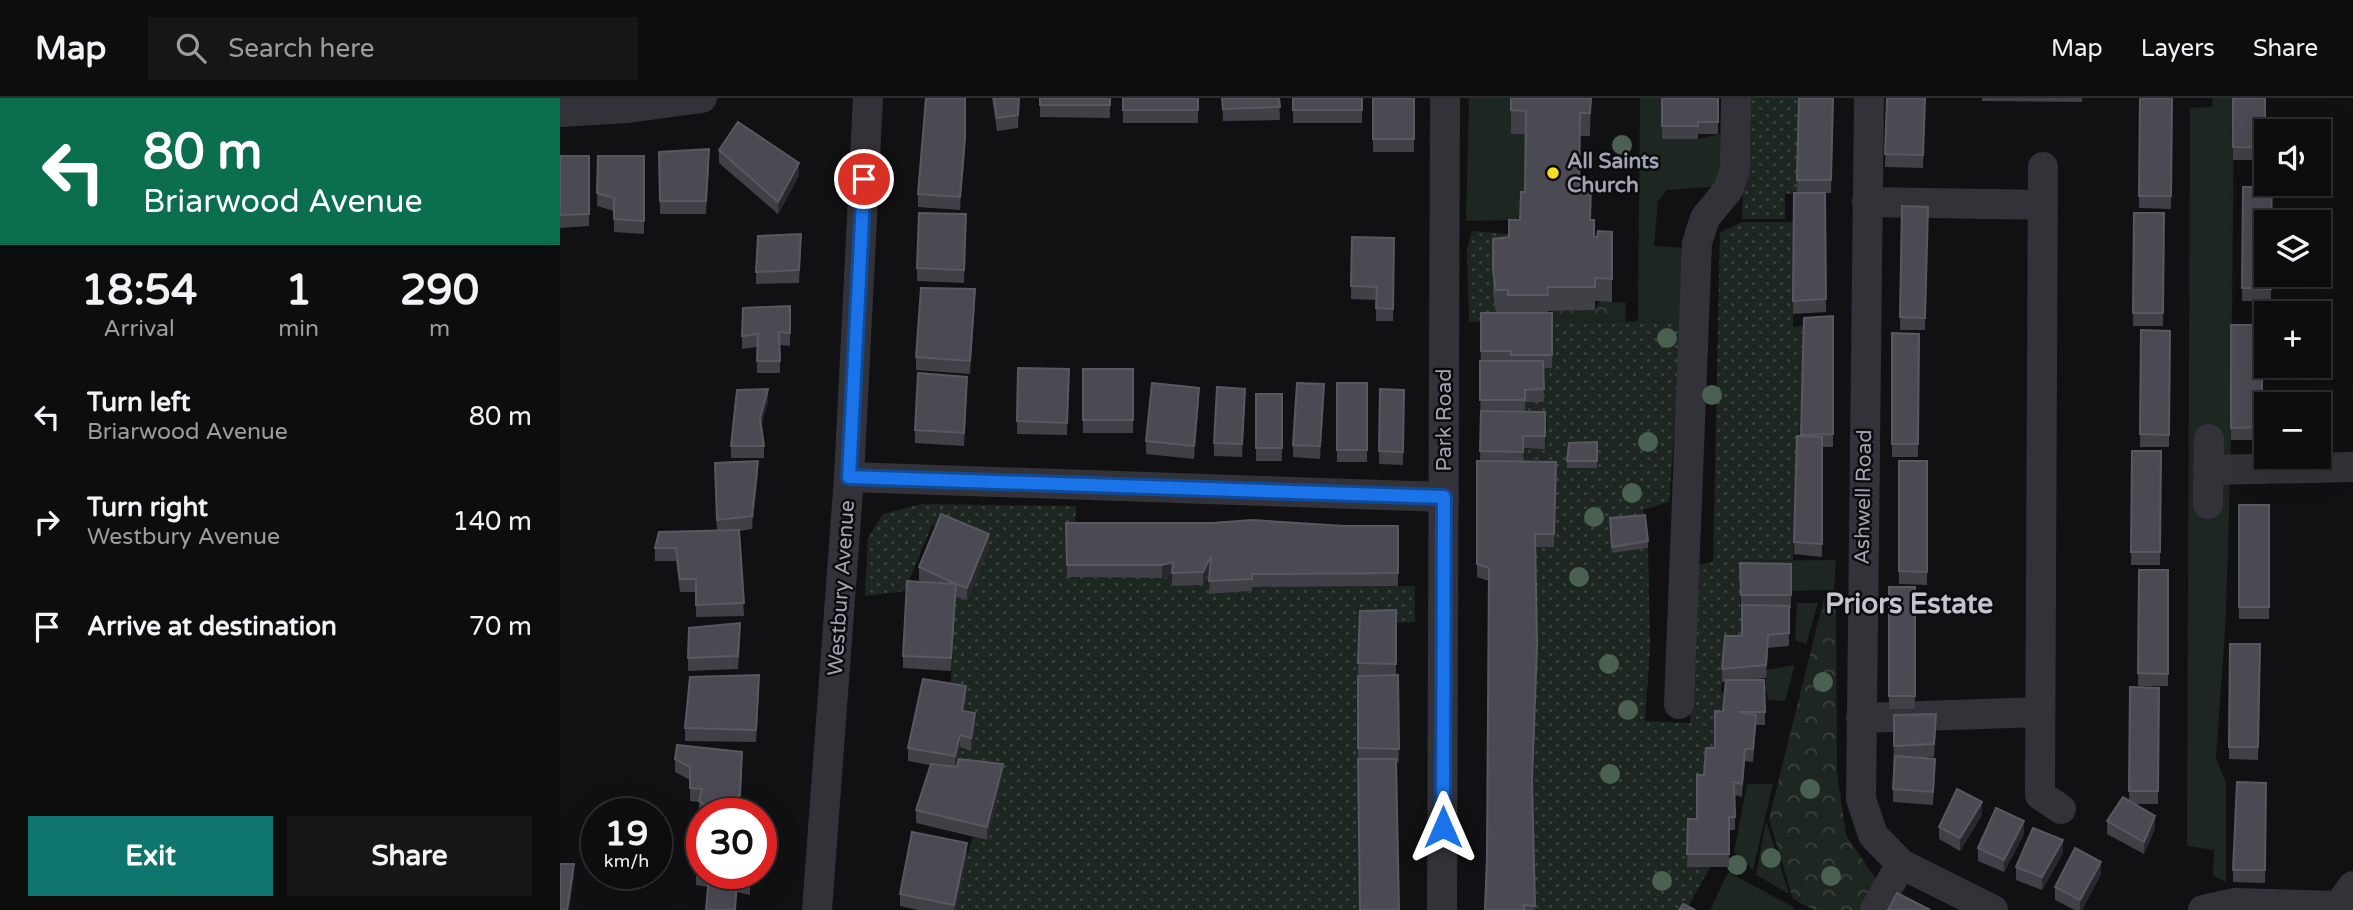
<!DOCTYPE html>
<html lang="en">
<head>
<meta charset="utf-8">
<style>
	body { margin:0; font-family:"Varela Round",sans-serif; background:#161617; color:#f1f3f6; height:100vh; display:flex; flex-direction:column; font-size:26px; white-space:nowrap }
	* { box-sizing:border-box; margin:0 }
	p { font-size:23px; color:#9a9c9e }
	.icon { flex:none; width:38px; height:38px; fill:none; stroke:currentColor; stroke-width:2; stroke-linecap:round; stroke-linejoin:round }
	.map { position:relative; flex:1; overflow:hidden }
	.panel { display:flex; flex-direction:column; background:#0d0d0e; width:560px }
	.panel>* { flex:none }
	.guide { background:#0b6e4f; color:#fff; overflow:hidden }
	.buttons { position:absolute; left:1694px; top:21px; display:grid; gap:14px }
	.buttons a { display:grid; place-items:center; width:77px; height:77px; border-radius:0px; background:#0d0d0e; box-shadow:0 7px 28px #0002,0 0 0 2px #2d2d2e; font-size:35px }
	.speed { position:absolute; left:21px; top:700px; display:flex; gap:14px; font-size:35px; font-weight:700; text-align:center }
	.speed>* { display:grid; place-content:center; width:91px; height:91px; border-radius:50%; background:#0d0d0e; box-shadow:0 7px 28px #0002,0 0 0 2px #2d2d2e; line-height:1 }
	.speed small { font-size:18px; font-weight:400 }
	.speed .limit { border:10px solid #d22; background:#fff; color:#111 }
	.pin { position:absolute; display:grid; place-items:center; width:60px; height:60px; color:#fff; margin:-30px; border:4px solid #fff; border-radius:50%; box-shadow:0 2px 7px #0007 }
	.me { position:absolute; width:77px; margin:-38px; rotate:0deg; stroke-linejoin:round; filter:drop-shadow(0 0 5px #0008) }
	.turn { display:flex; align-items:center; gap:24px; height:147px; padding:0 28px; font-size:32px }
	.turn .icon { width:91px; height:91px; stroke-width:2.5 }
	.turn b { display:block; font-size:49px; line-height:60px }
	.eta { display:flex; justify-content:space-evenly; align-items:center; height:119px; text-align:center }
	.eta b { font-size:42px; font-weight:700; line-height:49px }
	.primary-button { display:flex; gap:14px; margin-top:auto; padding:14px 28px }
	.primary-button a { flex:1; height:80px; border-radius:0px; background:#0f766e; color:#fff; font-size:28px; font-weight:700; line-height:80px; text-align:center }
	.primary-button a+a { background:#161617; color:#f1f3f6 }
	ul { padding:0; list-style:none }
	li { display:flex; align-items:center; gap:21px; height:105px; padding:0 28px }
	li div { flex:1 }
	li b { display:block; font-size:26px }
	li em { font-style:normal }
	header { display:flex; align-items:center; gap:42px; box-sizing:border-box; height:98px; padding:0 35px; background:#0d0d0e; border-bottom:2px solid #2d2d2e }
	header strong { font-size:33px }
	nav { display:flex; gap:38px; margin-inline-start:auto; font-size:24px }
	.search { width:490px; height:63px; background:#161617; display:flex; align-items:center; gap:18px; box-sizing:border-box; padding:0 24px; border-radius:0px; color:#9a9c9e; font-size:26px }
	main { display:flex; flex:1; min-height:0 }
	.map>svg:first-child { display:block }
	.grass { fill:#1d2620 }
	.park { fill:url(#park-crowns) }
	.garden { fill:url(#garden-dots) }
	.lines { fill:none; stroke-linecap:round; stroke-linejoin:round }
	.minor { stroke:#323238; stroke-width:30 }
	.tree { fill:#4a6051 }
	.wall { fill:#404046 }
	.shaded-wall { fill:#29282d }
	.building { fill:#4b4a52; stroke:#585861; stroke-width:2 }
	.route-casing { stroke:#114b97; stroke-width:18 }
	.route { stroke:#1a73e8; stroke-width:12 }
	.poi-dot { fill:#f8de24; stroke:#0c0c0e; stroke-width:2.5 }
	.labels { text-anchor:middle; stroke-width:5; stroke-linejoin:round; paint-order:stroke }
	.poi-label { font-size:21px; font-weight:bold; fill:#a2a4b4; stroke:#0c0c0e; text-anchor:start }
	.street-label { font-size:21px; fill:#a2a4b4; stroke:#0c0c0e }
	.district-label { font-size:28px; font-weight:bold; fill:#c3c4d0; stroke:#0c0c0e }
</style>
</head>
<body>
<header>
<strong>Map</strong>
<div class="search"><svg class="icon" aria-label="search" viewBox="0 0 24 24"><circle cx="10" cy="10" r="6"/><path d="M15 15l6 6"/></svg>Search here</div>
<nav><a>Map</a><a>Layers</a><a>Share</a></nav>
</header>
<main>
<section class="panel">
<div class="guide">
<div class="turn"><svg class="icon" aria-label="left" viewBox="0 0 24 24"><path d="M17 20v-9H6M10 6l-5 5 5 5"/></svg><div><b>80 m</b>Briarwood Avenue</div></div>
</div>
<div class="eta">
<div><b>18:54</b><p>Arrival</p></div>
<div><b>1</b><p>min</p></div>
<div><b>290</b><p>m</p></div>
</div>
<ul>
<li><svg class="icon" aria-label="left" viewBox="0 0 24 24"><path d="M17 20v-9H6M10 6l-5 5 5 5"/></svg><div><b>Turn left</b><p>Briarwood Avenue</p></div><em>80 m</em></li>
<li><svg class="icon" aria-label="right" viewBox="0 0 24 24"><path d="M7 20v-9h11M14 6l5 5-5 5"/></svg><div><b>Turn right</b><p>Westbury Avenue</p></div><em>140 m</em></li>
<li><svg class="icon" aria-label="arrive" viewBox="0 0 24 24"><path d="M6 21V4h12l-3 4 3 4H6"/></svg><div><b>Arrive at destination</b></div><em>70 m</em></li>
</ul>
<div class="primary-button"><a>Exit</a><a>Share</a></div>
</section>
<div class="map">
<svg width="1793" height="812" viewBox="0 0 1793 812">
	<defs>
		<pattern id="park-crowns" width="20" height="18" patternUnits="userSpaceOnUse" patternTransform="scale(1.75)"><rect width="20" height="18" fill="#1d2620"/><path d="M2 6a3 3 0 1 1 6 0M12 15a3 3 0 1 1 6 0" fill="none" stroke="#3b423e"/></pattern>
		<pattern id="garden-dots" width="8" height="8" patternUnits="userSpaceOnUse" patternTransform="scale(1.75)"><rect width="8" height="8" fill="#1d2620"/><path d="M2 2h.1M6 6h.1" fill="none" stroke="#3b423e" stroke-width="1.8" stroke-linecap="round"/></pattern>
	</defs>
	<rect width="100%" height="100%" fill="#111113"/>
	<g class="grass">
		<path d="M909 0H972L966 36 965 117 954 122 906 123Z"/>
		<path d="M1080 0H1102V41H1139L1166 34 1164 88 1107 92 1098 103 1094 148 1128 150 1123 223H1078Z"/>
		<path d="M1653 0H1674L1671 342 1666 517 1656 661 1666 685V784L1653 778 1654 752 1627 748 1630 10 1652 9Z"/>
		<path d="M1276 462 1274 492 1231 493V479L1180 478 1179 463Z"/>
		<path d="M1237 505H1258L1246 546 1235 542Z"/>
		<path d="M1235 567 1225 603 1208 602 1207 594 1190 595 1191 589 1206 587V572Z"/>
		<path d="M1187 686H1213L1193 772 1174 754Z"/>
		<path d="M1206 723 1229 796 1196 777Z"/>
		<path d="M1168 774 1235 810 1233 812H1150Z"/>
	</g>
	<g class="park">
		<path d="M1040 203 1066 205 1065 223 992 224 993 213 1035 212Z"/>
		<path d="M1276 499 1277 675 1286 737 1318 784 1303 812H1254L1233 801 1209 721 1264 500Z"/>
	</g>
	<g class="garden">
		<path d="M1186 0H1240L1237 95 1225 96V121H1182Z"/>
		<path d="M1182 124H1234L1233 229 1245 228 1233 462 1179 463 1182 551 1165 552 1161 594 1166 595 1163 627 1155 663 1151 768 1126 812H975L972 696 977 561 975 449 994 448 996 377 963 367V350H985L987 323 965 322V304L983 275 984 270 992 269V224L1123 223 1109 404 1083 412 1085 424 1052 455 1088 450 1090 550 1085 623 1130 625 1137 466 1153 464 1160 134Z"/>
		<path d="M912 133 949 136V162L933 164V196L939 224H909L907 152Z"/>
		<path d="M361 406 516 408 515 438H506L507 479 602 480 651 471 650 496 691 493 692 489 855 488V524L800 527 798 674 800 812H396L407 758 413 739 427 742 443 679 395 671 400 649 412 652 390 598 396 499 381 428 372 427 345 493 305 498 308 439 323 416Z"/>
	</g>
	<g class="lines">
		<g class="minor">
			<path d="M1309 0 1301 701 1313 737 1341 766 1433 812"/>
			<path d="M0 14 68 10 142 0"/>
			<path d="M1483 69 1480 697 1501 711"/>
			<path d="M1307 104 1483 107"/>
			<path d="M1648 372 1793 369"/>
			<path d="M289 379 884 399"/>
			<path d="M1648 406 1649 341"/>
			<path d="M1119 606 1137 145 1145 120 1168 92 1175 72 1176 0"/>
			<path d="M1301 620 1480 614"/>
			<path d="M257 812 289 379 308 0"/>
			<path d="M882 812 885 0"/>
			<path d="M1315 812 1341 766"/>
			<path d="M1643 812 1675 805 1778 808 1793 788"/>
		</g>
	</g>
	<g class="tree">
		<circle cx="1062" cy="47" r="10"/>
		<circle cx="1107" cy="240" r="10"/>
		<circle cx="1152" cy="297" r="10"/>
		<circle cx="1088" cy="344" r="10"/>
		<circle cx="1072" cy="395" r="10"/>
		<circle cx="1034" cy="419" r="10"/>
		<circle cx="1019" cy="479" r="10"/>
		<circle cx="1049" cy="566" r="10"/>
		<circle cx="1263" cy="584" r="10"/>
		<circle cx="1068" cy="612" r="10"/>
		<circle cx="1050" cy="676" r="10"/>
		<circle cx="1250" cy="691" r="10"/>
		<circle cx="1211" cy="760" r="10"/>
		<circle cx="1177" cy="767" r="10"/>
		<circle cx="1271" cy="778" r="10"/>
		<circle cx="1102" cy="783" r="10"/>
	</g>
	<g class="wall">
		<path d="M432 0H459L458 30 437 33Z"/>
		<path d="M480 0H550V20L480 19Z"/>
		<rect x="563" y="0" width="75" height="25"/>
		<path d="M662 0H719L720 22 663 23Z"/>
		<rect x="733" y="0" width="69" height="25"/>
		<rect x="813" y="0" width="41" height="54"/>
		<path d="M951 0H1031L1030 38H1020V89L1031 122 1034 139 1052 134V204L1035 203V212L988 213V215H992V270H983L984 304H965V314H985V351L963 350V364H996L994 449H975L972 691 975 812H925L927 758 929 483 917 479V363H920L921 215H936L933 196V141L949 139 960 122 965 94 966 36H951Z"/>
		<path d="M1102 0H1158V36H1138V41H1102Z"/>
		<path d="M1239 0H1273L1271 95H1239H1265L1266 214 1233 216 1234 95H1237Z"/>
		<path d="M1327 0H1365L1363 70 1325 69Z"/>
		<path d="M1422 0H1522V4L1422 3Z"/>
		<path d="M1580 0H1612L1611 111 1579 110Z"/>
		<rect x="1673" y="0" width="32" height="62"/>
		<path d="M159 52 239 78 218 116 159 65Z"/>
		<path d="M405 52 400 112 358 109V96Z"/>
		<path d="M99 54 149 64 146 116H100Z"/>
		<path d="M0 58H29V128L0 130Z"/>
		<path d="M38 58H84V136L54 134V113L37 108Z"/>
		<path d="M1683 89 1711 177V203H1682Z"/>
		<path d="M1342 108 1368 109 1365 232H1340Z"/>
		<path d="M1574 115H1604L1603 228H1573Z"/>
		<path d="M406 116 404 185 357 183V170Z"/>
		<path d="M792 139 834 140 833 223H816V202L791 201Z"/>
		<path d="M241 149 239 185 196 186V174Z"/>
		<path d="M415 204 410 276 356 272V259Z"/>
		<path d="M230 208V248L220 247V275H197V249L182 251V238Z"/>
		<path d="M1273 218V349H1262V459L1234 456 1237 338H1241L1244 220Z"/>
		<rect x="1671" y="227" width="31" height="115"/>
		<path d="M1581 232 1610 233 1609 349H1580Z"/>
		<path d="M1332 235 1359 236 1358 359H1332Z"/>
		<path d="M458 270 509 271 507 337 457 336Z"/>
		<rect x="523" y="271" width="50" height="64"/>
		<rect x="777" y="285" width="30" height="79"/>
		<path d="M407 291 404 348 355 345V332Z"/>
		<path d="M820 291 844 292 843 367 819 366Z"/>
		<rect x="696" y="296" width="26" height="67"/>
		<path d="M764 299 760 361 733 359V347Z"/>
		<path d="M208 303 201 328 204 348V360H171V348Z"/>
		<path d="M639 303 634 361 586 356V343Z"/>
		<path d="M685 303 682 359 654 358V345Z"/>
		<path d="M1037 344V370H1007V363Z"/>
		<path d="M1572 353H1601L1600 467H1571Z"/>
		<path d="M1339 363H1367V487L1339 486Z"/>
		<path d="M198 376 192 431 179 433 184 518 136 519V494H120L116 463H95V450L157 433 155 378Z"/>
		<rect x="1679" y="407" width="30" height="114"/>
		<path d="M1050 420 1088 443V450L1052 455Z"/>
		<path d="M506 425 838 428V488L692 489V493L649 496 650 473 643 487 612 488V477L602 480 507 479Z"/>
		<path d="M429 449 407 502 396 499 391 573 343 570V558L364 484 359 482V469Z"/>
		<path d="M1180 465 1231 466V510H1229V548L1208 550 1206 580 1187 582 1205 614V627H1196L1193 664 1185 663 1182 699 1175 697V732H1169V769H1127L1128 721H1137L1144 677 1155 650 1163 614 1166 584H1162V571L1182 538V510H1181Z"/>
		<path d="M1579 472H1608V588H1578Z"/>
		<rect x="1329" y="489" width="26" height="122"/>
		<path d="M836 512V577L839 664 798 674V565Z"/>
		<path d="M180 538 178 571 128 573V560Z"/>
		<path d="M1670 546H1700L1698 662 1669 661Z"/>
		<path d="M1570 589 1599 590 1598 706H1575L1595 730 1584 756 1547 736V723L1569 702Z"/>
		<path d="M199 590 196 644 125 643V630Z"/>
		<path d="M406 601 404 614 415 628 411 653 400 649 396 669 443 678 427 742 356 725V712L370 667 348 663V650Z"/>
		<path d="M1334 617 1376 629 1374 659 1356 660 1375 674 1373 707 1333 704Z"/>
		<path d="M115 661 182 667 180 710 171 716H142V718L139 716V704L130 703V682L115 674Z"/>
		<path d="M1706 685 1705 785 1673 784V772Z"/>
		<path d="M1422 717 1400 753 1379 741V729Z"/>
		<path d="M142 719V775H190V797L177 794 175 812H146L148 789 136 787V774L139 753 128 748V735Z"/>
		<path d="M1464 736 1444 774 1418 763V750Z"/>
		<path d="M1503 755 1482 792 1456 782V769Z"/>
		<path d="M407 758 396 812H358L340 808V796Z"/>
		<path d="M1541 776 1522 812H1515L1495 802V789Z"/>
	</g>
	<g class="shaded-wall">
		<path d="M405 40V52L400 112V99Z"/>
		<path d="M239 65V78L218 116V104Z"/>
		<path d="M415 191V204L410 276V263Z"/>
		<path d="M407 279V291L404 348V335Z"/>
		<path d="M764 286V299L760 361V348Z"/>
		<path d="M639 290V303L634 361V348Z"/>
		<path d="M208 291V303L200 333V320Z"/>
		<path d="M198 363V376L192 431V418Z"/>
		<path d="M429 436V449L407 502V490Z"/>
		<path d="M651 458V471L643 487V474Z"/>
		<path d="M613 464V477L602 480V467Z"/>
		<path d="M396 486V499L391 573V560Z"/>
		<path d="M199 577V590L196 644V632Z"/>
		<path d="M406 588V601L402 626V613Z"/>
		<path d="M415 615V628L411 653V640Z"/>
		<path d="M400 637V649L395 671V658Z"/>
		<path d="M182 654 180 710 171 716H161L172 701Z"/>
		<path d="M443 666V678L427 742V729Z"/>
		<path d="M1422 704V717L1400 753V740Z"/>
		<path d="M1595 718V730L1584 756V744Z"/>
		<path d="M1464 723V736L1444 774V762Z"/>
		<path d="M1503 742V755L1482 792V779Z"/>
		<path d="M407 745V758L396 812H394V807Z"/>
		<path d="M1541 764V776L1522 812H1520V802Z"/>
		<path d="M14 766V778L9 812H7Z"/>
	</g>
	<g class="building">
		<path d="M366 0H405V40L400 99 358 96Z"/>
		<path d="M434 0H459L458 17 437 20Z"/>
		<rect x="480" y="0" width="70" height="7"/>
		<rect x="563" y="0" width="75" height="12"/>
		<path d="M662 0H719L720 9 663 11Z"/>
		<rect x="733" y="0" width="69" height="12"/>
		<rect x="813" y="0" width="41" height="41"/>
		<path d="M951 0H1031L1030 15H1020L1019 89H1031L1030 122H1034V139H1037L1038 133 1052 134V181L1035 180V189H987L988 197H948V192H936L933 173V141L949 139V122H960L961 94H965L966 13 951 12Z"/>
		<path d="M1102 0H1158V24H1138V28H1102Z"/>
		<path d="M1239 0H1273L1271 82H1237Z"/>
		<path d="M1327 0H1365L1363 57 1325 56Z"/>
		<path d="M1580 0H1612L1611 98H1579Z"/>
		<path d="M1673 0H1705V50L1673 49Z"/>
		<path d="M178 24 239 65 218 104 159 52Z"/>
		<path d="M149 51 146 103H100L99 54Z"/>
		<path d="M0 58H29V116L0 117Z"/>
		<path d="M38 58H84V123L54 121V100L37 95Z"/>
		<path d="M1683 89H1712L1711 124H1706V177H1711V191L1682 190Z"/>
		<path d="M1234 95H1265L1266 201 1233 203Z"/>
		<path d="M1342 108 1368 109 1365 220 1340 219Z"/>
		<path d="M359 115 406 116 404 172 357 170Z"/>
		<path d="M1574 115H1604L1603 215H1573Z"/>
		<path d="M241 136 239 172 196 174 198 138Z"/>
		<path d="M792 139 834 140 833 211 816 210 817 189 791 188Z"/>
		<path d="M361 190 415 191 410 263 356 259Z"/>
		<path d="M230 208V235L219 234 220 263H197L198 236 182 238 183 210Z"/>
		<path d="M921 215H992V257H951V253H921Z"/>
		<path d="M1273 218V336L1241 337 1244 220Z"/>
		<path d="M1671 227H1702V329L1671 330Z"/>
		<path d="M1581 232 1610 233 1609 337 1580 336Z"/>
		<path d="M1332 235 1359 236 1358 346H1332Z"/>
		<path d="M920 263H983L984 291 965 292V302H920Z"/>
		<path d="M458 270 509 271 507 325 457 323Z"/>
		<rect x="523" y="271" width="50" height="51"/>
		<path d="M358 275 407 279 404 335 355 332Z"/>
		<path d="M592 285 639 290 634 348 586 343Z"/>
		<path d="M737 285 764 286 760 348 733 347Z"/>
		<rect x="777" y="285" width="30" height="67"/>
		<path d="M657 289 685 291 682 346 654 345Z"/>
		<path d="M208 291 200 320 204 348H171L177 292Z"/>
		<path d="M820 291 844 292 843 354 819 353Z"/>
		<rect x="696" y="296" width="26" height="54"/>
		<path d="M921 313 985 314V338H963V354L920 353Z"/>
		<path d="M1237 338 1262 339V446L1234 444Z"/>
		<path d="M1037 344V363H1007L1009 345Z"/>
		<path d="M1572 353H1601L1600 454H1571Z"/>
		<path d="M198 363 192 418 157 422 155 365Z"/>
		<path d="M917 363 996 364 994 436H975L977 548 972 683 975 808 964 807V812H925L927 758 929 470 917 466Z"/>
		<path d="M1339 363H1367V474L1339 473Z"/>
		<rect x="1679" y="407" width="30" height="102"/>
		<path d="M381 416 429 436 407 490 396 486 391 560 343 558 347 483 396 486 359 469Z"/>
		<path d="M1085 417 1088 443 1052 449 1050 420Z"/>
		<path d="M692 422 784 428H838V475L692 476V481L649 483 651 458 643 474 612 475 613 464 602 467H507L506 425H652Z"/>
		<path d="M179 432 184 505 136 507V481H120L116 450H95L99 434Z"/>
		<path d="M1180 465 1231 466V497H1181Z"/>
		<path d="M1579 472H1608V576L1578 575Z"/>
		<rect x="1329" y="489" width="26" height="109"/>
		<path d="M1182 507 1229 508V535L1208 537 1206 567 1162 571 1165 538H1182Z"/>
		<path d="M836 512V566L798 565 800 513Z"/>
		<path d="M180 525 178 558 128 560 129 530Z"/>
		<path d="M1670 546H1700L1698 649H1669Z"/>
		<path d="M199 577 196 632 125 630 130 579Z"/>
		<path d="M838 577 839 651 798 650V578Z"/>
		<path d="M363 581 406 588 402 613 415 615 411 640 400 637 395 658 348 650Z"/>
		<path d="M1166 582H1204L1205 614H1179L1196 617 1193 651H1185L1182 686 1174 684 1175 719H1169V756H1127L1128 721H1137V677H1144L1146 650H1155V613L1163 614Z"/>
		<path d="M1570 589 1599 590 1598 693H1569Z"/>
		<path d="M1376 616 1374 646 1334 648V617Z"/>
		<path d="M117 647 182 654 180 697 172 701 161 716H158L139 703 142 691 130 690V669L115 661Z"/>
		<path d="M1335 658 1375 661 1373 694 1333 691Z"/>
		<path d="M399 661 443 666 427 729 356 712 371 666 397 669Z"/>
		<path d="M798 661H836L839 812H800Z"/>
		<path d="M1677 684 1706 685 1705 772H1673Z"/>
		<path d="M1397 691 1422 704 1400 740 1379 729Z"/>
		<path d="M1563 699 1595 718 1584 744 1547 723Z"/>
		<path d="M1436 710 1464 723 1444 762 1418 750Z"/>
		<path d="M137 717 142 719V775H190V785L177 781 175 812H146L149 777 136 774 141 741 128 735Z"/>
		<path d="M1473 730 1503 742 1482 779 1456 769Z"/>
		<path d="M352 734 407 745 394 807 340 796Z"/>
		<path d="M1515 750 1541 764 1520 802 1495 789Z"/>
		<path d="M0 766H14L7 812H0Z"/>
		<path d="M1337 795 1370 812H1328Z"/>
		<path d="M1123 806 1135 812H1119Z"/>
	</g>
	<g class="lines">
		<defs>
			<path id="route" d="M304 81 289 379 884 399 883 729"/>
		</defs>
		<use href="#route" class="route-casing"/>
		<use href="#route" class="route"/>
	</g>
	<circle class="poi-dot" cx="993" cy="75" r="7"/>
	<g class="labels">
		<g class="poi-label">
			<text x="1007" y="70">All Saints<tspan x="1007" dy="24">Church</tspan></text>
		</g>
		<g class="street-label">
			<text transform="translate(884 322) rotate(-90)" y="7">Park Road</text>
			<text transform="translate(1303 399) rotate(-89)" y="7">Ashwell Road</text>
			<text transform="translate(281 490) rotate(-86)" y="7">Westbury Avenue</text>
		</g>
		<g class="district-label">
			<text x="1349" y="515">Priors Estate</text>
		</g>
	</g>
</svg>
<div class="buttons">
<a><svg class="icon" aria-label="sound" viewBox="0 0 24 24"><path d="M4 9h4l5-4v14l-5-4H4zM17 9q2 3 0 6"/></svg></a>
<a><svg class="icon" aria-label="layers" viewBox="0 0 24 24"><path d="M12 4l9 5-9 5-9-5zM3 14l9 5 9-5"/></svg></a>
<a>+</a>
<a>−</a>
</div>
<div class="speed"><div>19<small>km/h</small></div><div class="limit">30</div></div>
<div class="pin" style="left:304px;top:81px;background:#d93025"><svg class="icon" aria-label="arrive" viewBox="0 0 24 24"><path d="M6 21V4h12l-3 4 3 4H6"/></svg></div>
<svg class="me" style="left:883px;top:729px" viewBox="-20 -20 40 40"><path d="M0-17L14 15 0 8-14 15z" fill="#1a73e8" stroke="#fff" stroke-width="4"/></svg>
</div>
</main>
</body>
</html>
